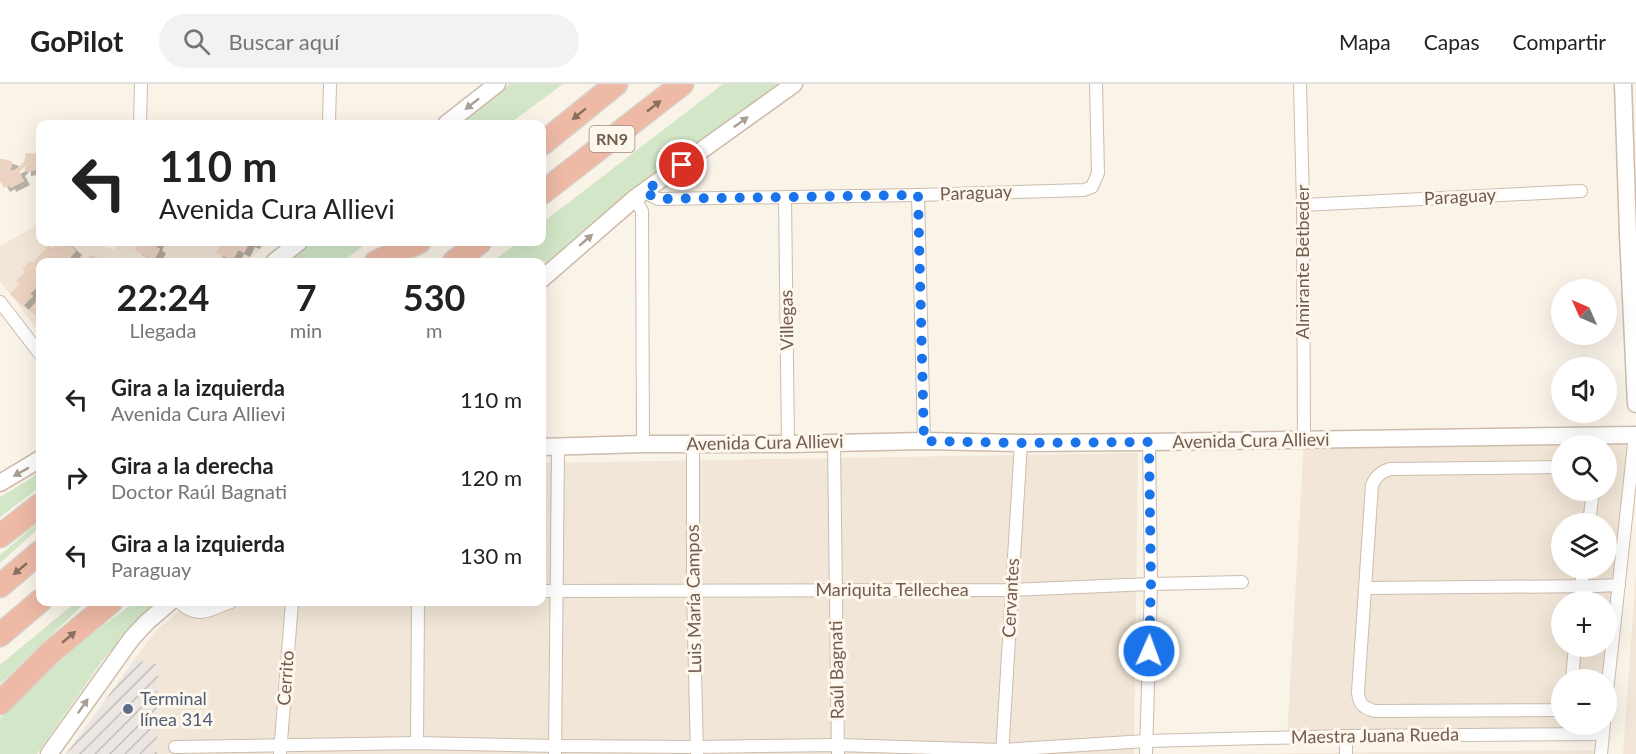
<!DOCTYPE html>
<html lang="es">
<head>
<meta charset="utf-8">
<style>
	body { margin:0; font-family:Lato,sans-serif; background:#f2f2f2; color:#222; height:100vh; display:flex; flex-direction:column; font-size:22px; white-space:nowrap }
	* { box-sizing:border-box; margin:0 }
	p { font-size:20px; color:#767676 }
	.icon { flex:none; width:33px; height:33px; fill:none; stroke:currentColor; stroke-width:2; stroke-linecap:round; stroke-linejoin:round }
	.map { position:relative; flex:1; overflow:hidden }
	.details { position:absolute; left:36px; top:174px; width:510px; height:348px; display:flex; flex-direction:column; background:#fff; border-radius:12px; box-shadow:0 6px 24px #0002 }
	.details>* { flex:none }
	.top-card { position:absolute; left:36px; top:36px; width:510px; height:126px; border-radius:12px; box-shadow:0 6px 24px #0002; background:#fff; color:#222; overflow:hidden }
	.needle { width:39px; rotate:315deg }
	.controls { position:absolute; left:1551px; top:195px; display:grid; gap:12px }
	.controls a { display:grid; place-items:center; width:66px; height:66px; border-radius:50%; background:#fff; box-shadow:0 6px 24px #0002; font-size:30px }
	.pin { position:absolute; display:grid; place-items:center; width:51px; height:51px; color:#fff; margin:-26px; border:3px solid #fff; border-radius:50%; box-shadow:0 2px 6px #0007 }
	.me { position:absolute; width:66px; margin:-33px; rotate:2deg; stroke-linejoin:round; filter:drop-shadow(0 0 4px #0008) }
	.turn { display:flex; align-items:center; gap:21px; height:126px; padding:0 24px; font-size:27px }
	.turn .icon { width:78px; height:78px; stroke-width:2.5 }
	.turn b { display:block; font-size:42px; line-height:51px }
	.eta { display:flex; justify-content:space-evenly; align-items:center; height:102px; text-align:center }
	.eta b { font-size:36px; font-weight:700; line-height:42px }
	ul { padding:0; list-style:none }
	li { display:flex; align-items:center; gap:18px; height:78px; padding:0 24px }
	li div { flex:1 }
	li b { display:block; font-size:22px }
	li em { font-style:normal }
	header { display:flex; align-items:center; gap:36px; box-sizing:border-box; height:84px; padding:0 30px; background:#fff; border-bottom:2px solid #e0e0e0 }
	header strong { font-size:28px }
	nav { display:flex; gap:33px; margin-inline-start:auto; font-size:21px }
	.search { width:420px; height:54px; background:#f2f2f2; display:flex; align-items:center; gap:15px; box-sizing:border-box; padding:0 21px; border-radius:33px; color:#767676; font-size:22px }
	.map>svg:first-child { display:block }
	.residential { fill:#f1e6d7; fill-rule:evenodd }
	.industrial { fill:url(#industrial-furrows) }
	.green { fill:#d3e6c7 }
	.building { fill:#edd4c2; filter:url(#shadow) }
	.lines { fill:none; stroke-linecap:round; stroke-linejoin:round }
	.street-casing { stroke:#cbbcaf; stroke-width:14 }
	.secondary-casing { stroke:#cdbcad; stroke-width:19 }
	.highway-casing { stroke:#d7d1cd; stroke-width:25 }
	.street { stroke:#fff; stroke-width:12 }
	.secondary { stroke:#fff; stroke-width:16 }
	.highway { stroke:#eebaa5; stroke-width:22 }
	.oneway { fill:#aa9d95 }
	.oneway2 { fill:#8a6f5f }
	.route { stroke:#1a73e8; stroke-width:10; stroke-dasharray:0 18 }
	.service-dot { fill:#5c6f8a; stroke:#fdf7ee; stroke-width:2 }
	.labels { text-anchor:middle; stroke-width:6; stroke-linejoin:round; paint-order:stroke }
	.shield { fill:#fdf7ee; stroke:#9b8a7e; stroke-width:1.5 }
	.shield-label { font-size:16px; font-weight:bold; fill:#715c4e }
	.street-label { font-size:18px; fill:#715c4e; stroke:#fdf7ee }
	.service-label { font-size:18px; fill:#4e5e75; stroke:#fdf7ee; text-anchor:start }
</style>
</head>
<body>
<header>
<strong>GoPilot</strong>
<div class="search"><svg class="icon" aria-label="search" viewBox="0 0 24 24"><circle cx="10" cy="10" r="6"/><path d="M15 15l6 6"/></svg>Buscar aquí</div>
<nav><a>Mapa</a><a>Capas</a><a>Compartir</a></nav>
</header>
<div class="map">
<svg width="1636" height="670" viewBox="0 0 1636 670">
	<defs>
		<pattern id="industrial-furrows" width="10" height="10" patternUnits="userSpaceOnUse" patternTransform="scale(1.5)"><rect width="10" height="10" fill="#ebe6e1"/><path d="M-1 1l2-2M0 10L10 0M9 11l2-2" fill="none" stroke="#c3beb9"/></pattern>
		<filter id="shadow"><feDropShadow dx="6" dy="4" stdDeviation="0" flood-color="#0004"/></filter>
	</defs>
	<rect width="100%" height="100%" fill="#faf3e8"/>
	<g class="residential">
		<path d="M39 140 40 141V158H89L115 166 117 158H269L245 178H40V249L0 197V162Z"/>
		<path d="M1635 351 1606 596H1562V640L1604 641 1603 650 1287 654 1304 357ZM1562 362H1606V406H1562ZM1562 440H1606V484H1562ZM1562 518H1606V562H1562Z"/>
		<path d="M1138 369 1134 670H157L158 580 134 576 154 549 190 518H542V379Z"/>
		<path d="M1636 488V670H1623Z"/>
		<path d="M1594 666V670H1221Z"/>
	</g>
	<path class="industrial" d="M134 576 158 580 157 670H66Z"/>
	<g class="green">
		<path d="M510 0H563L509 40H459Z"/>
		<path d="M723 0H785L542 189V178H492L518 158H542V139Z"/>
		<path d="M312 158H368L342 178H286Z"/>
		<path d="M40 386V403L0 433V413L30 395Z"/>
		<path d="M40 437V443L0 479V471Z"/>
		<path d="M76 518H86L0 600V581Z"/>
		<path d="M135 518H159L139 535 102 577 37 670H0V634L78 560Z"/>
	</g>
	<g class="building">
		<path d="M26 69 40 70V85L25 88V82L19 88 24 97 10 104 9 101 4 104 0 97V75H4L13 78 10 86 12 87 18 84 24 78Z"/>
		<path d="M58 158H66L76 167 66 178 64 176 62 178H40V195L36 200 39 201 30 210 33 212 23 222 10 210 20 200 16 197 25 188 22 185 30 177 32 179 49 161 52 164Z"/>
		<path d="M140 158H158L156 163 160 165 154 176 135 166Z"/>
		<path d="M221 158 226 160 227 158H255L254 161 249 159 244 169 238 166 233 176 216 169Z"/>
		<path d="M90 171 107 176 106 178H87Z"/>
		<path d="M40 213V240L37 237 39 235 29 226Z"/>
	</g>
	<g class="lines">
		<defs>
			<g id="street">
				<path d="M1300 0 1303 121 1304 357"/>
				<path d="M140 40 141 0"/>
				<path d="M329 40 330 0"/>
				<path d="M644 108 658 115 918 111 1084 106 1092 103 1098 89 1096 0"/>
				<path d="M918 111 924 357"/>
				<path d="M785 113 788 360"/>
				<path d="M635 114 642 127 643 360"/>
				<path d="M1303 121 1581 107"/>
				<path d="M0 218 40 270"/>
				<path d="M834 359 838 670"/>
				<path d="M693 360V506L697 670"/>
				<path d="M1562 383 1390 385C1381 388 1376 392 1372 401L1358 608C1359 620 1363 624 1375 627L1553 626 1562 623"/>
				<path d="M1589 440 1593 406"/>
				<path d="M1366 504 1597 502 1619 501"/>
				<path d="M542 507 1011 506 1151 500 1242 498"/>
				<path d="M179 518C199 536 208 526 231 518"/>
				<path d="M1580 518 1583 484"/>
				<path d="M1572 596 1575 562"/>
				<path d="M1606 617 1635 351"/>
				<path d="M417 659 418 518"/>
				<path d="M175 663 417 659 555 662 696 663 837 661 1002 666 1146 657 1346 652 1603 650"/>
				<path d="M280 670 292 518"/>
				<path d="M555 670 558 363"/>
				<path d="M1002 670 1021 359"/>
				<path d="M1146 670 1151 500 1149 358"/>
				<path d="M1346 670V652"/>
				<path d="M1601 670 1604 640"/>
			</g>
			<g id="secondary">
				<path d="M1623 0 1628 150 1636 320"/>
				<path d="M446 40 497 0"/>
				<path d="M274 178 299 158"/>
				<path d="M542 195 635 114 794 0"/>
				<path d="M542 363 643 360H788L924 357 1021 359 1149 358 1636 351"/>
				<path d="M0 399 40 375"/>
				<path d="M49 670 132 554 147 538 170 518"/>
			</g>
			<g id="highway">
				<path d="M542 60 616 0"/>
				<path d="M542 109 682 0"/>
				<path d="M376 178 419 158"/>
				<path d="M454 178 480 158"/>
				<path d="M0 452 40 421"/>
				<path d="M0 502 40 468"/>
				<path d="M0 551 40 517"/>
				<path d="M0 619 51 568 111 518"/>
			</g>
		</defs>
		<use href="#street" class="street-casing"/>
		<use href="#secondary" class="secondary-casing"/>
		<use href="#highway" class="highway-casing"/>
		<use href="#street" class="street"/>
		<use href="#secondary" class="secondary"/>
		<use href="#highway" class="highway"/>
	</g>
	<defs><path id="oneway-solid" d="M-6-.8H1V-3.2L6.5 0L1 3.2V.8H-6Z" transform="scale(1.5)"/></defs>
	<g class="oneway">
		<use href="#oneway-solid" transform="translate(472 20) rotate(142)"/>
		<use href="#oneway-solid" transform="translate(741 38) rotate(-36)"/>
		<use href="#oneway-solid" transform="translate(586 156) rotate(-41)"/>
		<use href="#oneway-solid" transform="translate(21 388) rotate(151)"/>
		<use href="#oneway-solid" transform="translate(83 622) rotate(-55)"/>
	</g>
	<g class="oneway2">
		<use href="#oneway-solid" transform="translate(654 22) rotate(-38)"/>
		<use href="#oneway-solid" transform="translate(579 30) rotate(141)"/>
		<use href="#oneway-solid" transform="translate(20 485) rotate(140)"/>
		<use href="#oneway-solid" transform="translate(69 553) rotate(-40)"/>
	</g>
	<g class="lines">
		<path class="route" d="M682 81 644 108 658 115 918 111 924 357 1021 359 1149 358 1151 500 1149 567"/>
	</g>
	<circle class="service-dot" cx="128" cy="625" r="6"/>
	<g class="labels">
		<rect class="shield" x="589.5" y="42" width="45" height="26" rx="4.5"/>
		<g class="shield-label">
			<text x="612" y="61">RN9</text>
		</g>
		<g class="street-label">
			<text transform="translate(976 109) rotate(-2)" y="6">Paraguay</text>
			<text transform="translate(1460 113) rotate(-3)" y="6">Paraguay</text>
			<text transform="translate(1303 178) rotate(-90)" y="6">Almirante Betbeder</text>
			<text transform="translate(787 236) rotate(-91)" y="6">Villegas</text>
			<text transform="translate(1251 357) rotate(-1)" y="6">Avenida Cura Allievi</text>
			<text transform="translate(765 359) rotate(-1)" y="6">Avenida Cura Allievi</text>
			<text x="892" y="512">Mariquita Tellechea</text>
			<text transform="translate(1011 514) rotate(-87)" y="6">Cervantes</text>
			<text transform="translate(694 515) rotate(-91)" y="6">Luis María Campos</text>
			<text transform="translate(837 586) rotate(-91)" y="6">Raúl Bagnati</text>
			<text transform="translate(286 594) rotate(-86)" y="6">Cerrito</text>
			<text transform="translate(1375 652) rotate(-1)" y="6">Maestra Juana Rueda</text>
		</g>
		<g class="service-label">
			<text x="140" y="621">Terminal<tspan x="140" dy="21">línea 314</tspan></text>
		</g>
	</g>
</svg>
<div class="controls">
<a><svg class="needle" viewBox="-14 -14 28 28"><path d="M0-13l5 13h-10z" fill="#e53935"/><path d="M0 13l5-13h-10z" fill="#767676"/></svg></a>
<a><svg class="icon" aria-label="sound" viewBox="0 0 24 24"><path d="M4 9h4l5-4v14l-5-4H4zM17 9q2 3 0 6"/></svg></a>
<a><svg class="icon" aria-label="search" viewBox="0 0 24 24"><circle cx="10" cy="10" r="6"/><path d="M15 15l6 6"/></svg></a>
<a><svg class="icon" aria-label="layers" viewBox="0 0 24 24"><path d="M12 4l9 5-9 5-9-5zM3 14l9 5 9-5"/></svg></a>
<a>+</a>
<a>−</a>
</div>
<div class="pin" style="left:682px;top:81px;background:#d93025"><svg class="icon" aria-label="arrive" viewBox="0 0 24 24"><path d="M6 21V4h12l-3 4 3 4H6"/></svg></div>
<svg class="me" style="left:1149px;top:567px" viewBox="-20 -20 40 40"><circle r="17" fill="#1a73e8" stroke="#fff" stroke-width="3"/><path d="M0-11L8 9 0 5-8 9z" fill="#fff"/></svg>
<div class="top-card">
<div class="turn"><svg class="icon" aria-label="left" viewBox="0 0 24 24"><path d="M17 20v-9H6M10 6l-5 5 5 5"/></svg><div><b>110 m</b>Avenida Cura Allievi</div></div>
</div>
<section class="details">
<div class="eta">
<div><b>22:24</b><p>Llegada</p></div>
<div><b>7</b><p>min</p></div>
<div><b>530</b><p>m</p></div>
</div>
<ul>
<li><svg class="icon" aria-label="left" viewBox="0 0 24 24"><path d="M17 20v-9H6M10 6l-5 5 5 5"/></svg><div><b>Gira a la izquierda</b><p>Avenida Cura Allievi</p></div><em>110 m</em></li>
<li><svg class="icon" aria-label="right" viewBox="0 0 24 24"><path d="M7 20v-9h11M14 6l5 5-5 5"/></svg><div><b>Gira a la derecha</b><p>Doctor Raúl Bagnati</p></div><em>120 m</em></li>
<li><svg class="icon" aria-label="left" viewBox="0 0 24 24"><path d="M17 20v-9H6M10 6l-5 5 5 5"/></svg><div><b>Gira a la izquierda</b><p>Paraguay</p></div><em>130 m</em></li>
</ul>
</section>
</div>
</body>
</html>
